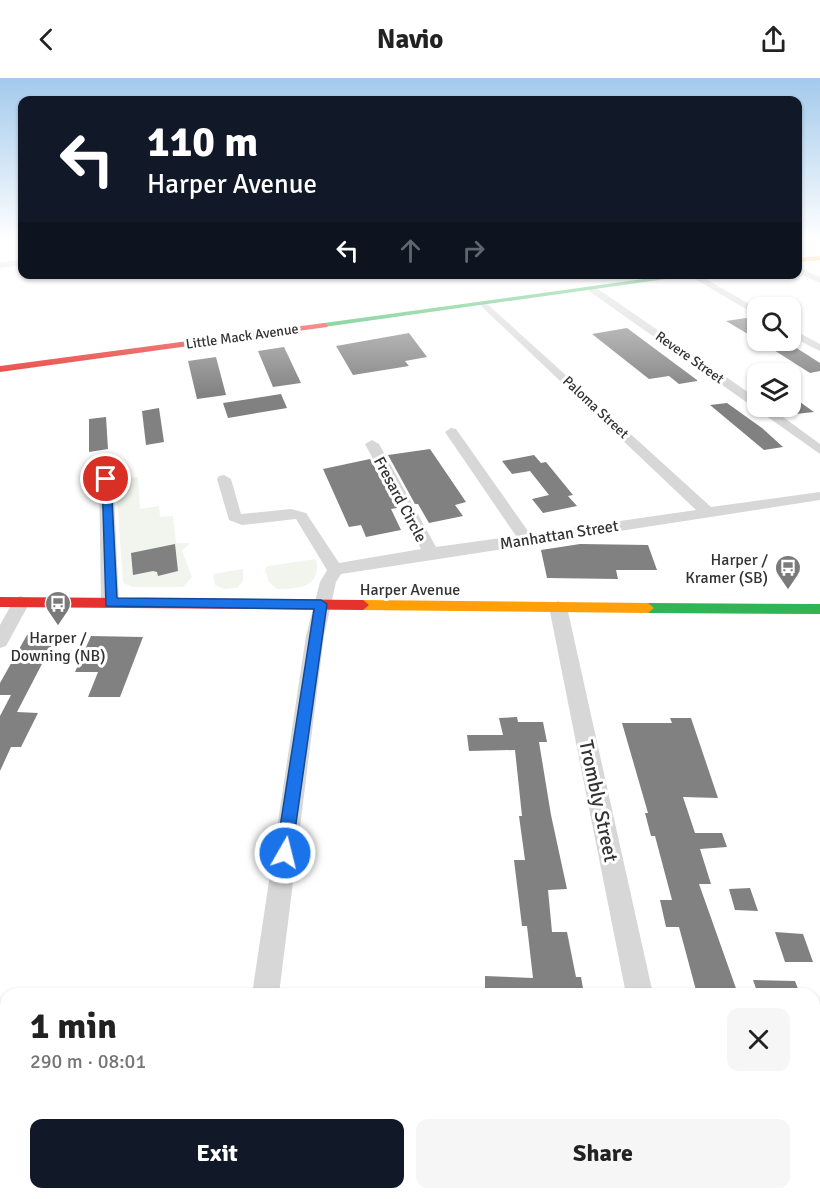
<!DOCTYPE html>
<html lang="en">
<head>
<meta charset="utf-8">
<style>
	body { margin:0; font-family:Signika,sans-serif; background:#f6f6f6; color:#222; height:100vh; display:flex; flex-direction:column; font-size:22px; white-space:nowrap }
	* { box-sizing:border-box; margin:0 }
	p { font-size:20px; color:#767676 }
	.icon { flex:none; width:33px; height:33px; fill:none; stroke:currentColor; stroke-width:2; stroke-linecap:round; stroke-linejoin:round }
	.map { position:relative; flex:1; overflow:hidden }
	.panel { position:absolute; left:0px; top:910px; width:820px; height:212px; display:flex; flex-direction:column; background:#fff; border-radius:18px 18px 0 0; box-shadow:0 2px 4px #0004 }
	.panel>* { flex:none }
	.banner { position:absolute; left:18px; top:18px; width:784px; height:183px; border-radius:12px; box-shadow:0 2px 4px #0004; background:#111827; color:#fff; overflow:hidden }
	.tools { position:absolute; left:747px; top:219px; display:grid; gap:12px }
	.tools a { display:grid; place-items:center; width:54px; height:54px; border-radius:12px; background:#fff; box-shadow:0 2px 4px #0004; font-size:30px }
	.pin { position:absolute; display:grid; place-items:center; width:51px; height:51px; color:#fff; margin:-26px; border:3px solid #fff; border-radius:50%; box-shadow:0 2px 6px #0007 }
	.me { position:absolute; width:66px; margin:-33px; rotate:8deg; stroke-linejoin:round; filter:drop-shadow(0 0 4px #0008) }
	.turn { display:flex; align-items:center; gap:21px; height:126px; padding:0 30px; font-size:27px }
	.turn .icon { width:78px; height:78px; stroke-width:2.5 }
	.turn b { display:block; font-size:42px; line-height:51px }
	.lanes { display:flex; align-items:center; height:57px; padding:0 30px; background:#0003; justify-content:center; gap:30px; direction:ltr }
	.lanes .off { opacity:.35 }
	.round { display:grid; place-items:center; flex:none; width:63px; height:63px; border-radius:12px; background:#f6f6f6 }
	.overview { display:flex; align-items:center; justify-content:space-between; height:102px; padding:0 30px }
	h1 { font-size:36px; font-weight:800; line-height:45px }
	.button { display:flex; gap:12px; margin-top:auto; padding:12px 30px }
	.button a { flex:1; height:69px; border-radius:12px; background:#111827; color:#fff; font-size:24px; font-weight:800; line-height:69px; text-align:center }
	.button a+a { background:#f6f6f6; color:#222 }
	header { display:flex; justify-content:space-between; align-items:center; height:78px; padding:0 30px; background:#fff; font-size:27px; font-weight:800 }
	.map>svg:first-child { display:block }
	.green { fill:#f1f5ed }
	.building { fill:#818181 }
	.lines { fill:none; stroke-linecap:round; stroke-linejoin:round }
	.street { fill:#d7d7d7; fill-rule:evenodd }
	.fast { fill:#30b455; fill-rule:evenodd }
	.slow { fill:#ff9f0a; fill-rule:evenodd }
	.jam { fill:#e5322d; fill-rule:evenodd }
	.route { fill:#1a73e8; stroke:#114b97; stroke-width:1.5 }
	.labels { text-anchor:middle; stroke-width:6; stroke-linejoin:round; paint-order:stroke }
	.far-street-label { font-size:14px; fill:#333; stroke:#fff }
	.street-label { font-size:16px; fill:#333; stroke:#fff }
	.poi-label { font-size:16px; fill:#333; stroke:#fff; text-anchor:end }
	.near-street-label { font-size:20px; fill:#333; stroke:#fff }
</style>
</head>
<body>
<header><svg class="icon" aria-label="back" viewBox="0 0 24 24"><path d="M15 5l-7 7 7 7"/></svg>Navio<svg class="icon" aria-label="share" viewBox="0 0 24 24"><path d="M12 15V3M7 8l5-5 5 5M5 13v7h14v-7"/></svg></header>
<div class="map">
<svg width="820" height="1121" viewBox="0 0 820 1121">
	<rect width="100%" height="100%" fill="#fff"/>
	<g class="green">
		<path d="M138 399 140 431 159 428 160 439 173 438 176 465H190L182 473 192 499 183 509H133L123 505 116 402Z"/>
		<path d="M316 481C322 509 299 511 277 511L269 504 265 492 268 488Z"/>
		<path d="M243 491V503L237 510 224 511 215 507 213 496Z"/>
	</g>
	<g class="building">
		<path d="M746 240 758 247V262L726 243Z"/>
		<path d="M627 250 697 302V303L679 306 669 298 649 301 592 256Z"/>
		<path d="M409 255 427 279 405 283 409 288 353 297 336 268Z"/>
		<path d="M758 262H784L820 285V293L810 295Z"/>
		<path d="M284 269 301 305 273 309 258 273Z"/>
		<path d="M216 279 226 317 197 321 188 283Z"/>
		<path d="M281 316 287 330 228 340 223 325Z"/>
		<path d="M790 317 814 334 796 336 790 332Z"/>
		<path d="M727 325 762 350 783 369 764 372 710 327Z"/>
		<path d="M159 330 164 364 146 367 142 333Z"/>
		<path d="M106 339 108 371 89 374V341Z"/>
		<path d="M430 371 466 424 455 427 463 438 429 445 418 426H415L388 377Z"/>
		<path d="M534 377 541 385 546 384 573 417 568 418 577 428 543 435 532 421 549 417 530 393 512 396 502 383Z"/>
		<path d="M370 381 397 430 391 431 401 452 366 459 361 447 349 449 323 391Z"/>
		<path d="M175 466 178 493 158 498 157 494 153 493 133 497 131 475Z"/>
		<path d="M580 466 648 467 657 492H616L618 501 547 500 541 472Z"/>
		<path d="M27 557H57L17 634 38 635 21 669H11L0 693V638L11 617H0V605Z"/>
		<path d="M91 558 143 559 120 619H88L98 594H75Z"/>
		<path d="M517 639 518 644H543L547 664H539L551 737 567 811 548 812 552 854H567L576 899H581L584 916H485V898L533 900 527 848H522L514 782H525L519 738H522L515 672 469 673 467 657H503L499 640Z"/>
		<path d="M670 640H691L718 720 683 719 695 755H722L727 769 700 771 711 806H699L738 916H697L679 849H666L660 822H672L655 758H651L645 735H648L622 645H672Z"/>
		<path d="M750 810 758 833 735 832 729 811Z"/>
		<path d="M775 854 803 856 813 884H785Z"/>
		<path d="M753 902 795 903 800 916H758Z"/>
	</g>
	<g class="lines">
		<g class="street">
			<path d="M22 182V187L0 190V184Z"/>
			<path d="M798 189 820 199V205L798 195Z"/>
			<path d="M697 196 758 231V238L688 197Z"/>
			<path d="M589 209H595L758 321V328H768L820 366V376L589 213Z"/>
			<path d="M484 223 711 429 820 414V422L341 496 336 504 324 558 279 916H252L306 558 320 504 327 492 296 441 242 447 229 442 217 401 219 398 224 397 231 401 241 436 291 431 306 435 339 485 421 471 365 366 372 362 379 366 436 469 516 458 445 354 451 350 456 351 530 456 696 432 481 228V224Z"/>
			<path d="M790 250 820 266V273L790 258Z"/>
			<path d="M106 393 113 397 119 524 110 530 101 524 99 397Z"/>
			<path d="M21 518 30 524 6 568 0 570V547L15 520Z"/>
			<path d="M558 523 567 529 653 916H626L549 529Z"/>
			<path d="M220 1116H252L251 1121H219Z"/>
			<path d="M666 1116H698L699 1121H667Z"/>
		</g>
		<g class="fast">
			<path d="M680 196H701L324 249 320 247 324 245Z"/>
			<path d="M648 525 820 526V536L648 535 642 530Z"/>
		</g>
		<g class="slow">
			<path d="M820 178V182L798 184V180Z"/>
			<path d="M363 522 648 525 654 530 648 535 363 532 357 527Z"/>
		</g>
		<g class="jam">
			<path d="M324 245 328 247 327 249 0 294V288Z"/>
			<path d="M0 519 363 522 369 527 363 532 0 529Z"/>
		</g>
	</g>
	<linearGradient id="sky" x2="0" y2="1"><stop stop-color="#a3caec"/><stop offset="0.51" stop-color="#fff"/><stop offset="1" stop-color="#fff" stop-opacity="0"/></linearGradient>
	<rect width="820" height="318" fill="url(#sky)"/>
	<path class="route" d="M102 399 111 401 117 520 321 522 327 526 291 781 285 784 278 781 276 775 314 531 106 528Z"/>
	<defs>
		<symbol id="bus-pin" viewBox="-11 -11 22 30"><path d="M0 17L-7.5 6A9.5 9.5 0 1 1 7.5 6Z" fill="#7a7a7a" stroke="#fff"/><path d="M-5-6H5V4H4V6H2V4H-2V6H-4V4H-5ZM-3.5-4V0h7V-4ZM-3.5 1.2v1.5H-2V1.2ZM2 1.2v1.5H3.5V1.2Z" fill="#fff"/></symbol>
	</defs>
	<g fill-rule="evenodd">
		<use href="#bus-pin" x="773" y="475" width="30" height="40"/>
		<use href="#bus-pin" x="43" y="511" width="30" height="40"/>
	</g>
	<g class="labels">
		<g class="far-street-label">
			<text transform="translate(242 258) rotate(-8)" y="5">Little Mack Avenue</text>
			<text transform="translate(690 279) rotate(35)" y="5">Revere Street</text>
			<text transform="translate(596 329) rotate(43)" y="5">Paloma Street</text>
		</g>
		<g class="street-label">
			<text transform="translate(401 421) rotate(62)" y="6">Fresard Circle</text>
			<text transform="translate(559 456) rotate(-9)" y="6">Manhattan Street</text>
			<text x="410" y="517">Harper Avenue</text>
		</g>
		<g class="poi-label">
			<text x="768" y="487">Harper /<tspan x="768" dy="18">Kramer (SB)</tspan></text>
			<text x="58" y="565" text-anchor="middle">Harper /<tspan x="58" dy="18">Downing (NB)</tspan></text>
		</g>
		<g class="near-street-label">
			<text transform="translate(599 723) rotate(78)" y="7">Trombly Street</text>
		</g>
	</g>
</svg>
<div class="tools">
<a><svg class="icon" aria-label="search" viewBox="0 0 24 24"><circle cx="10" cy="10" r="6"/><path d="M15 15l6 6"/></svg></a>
<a><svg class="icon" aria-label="layers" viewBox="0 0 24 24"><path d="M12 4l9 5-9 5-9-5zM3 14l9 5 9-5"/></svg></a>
</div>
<div class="pin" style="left:106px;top:401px;background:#d93025"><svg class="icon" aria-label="arrive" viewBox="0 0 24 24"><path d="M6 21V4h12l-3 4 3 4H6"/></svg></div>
<svg class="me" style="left:285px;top:775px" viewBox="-20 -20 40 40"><circle r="17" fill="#1a73e8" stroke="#fff" stroke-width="3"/><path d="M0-11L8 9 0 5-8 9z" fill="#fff"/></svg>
<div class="banner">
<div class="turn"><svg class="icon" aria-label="left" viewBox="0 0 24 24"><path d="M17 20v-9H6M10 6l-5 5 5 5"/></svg><div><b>110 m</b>Harper Avenue</div></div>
<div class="lanes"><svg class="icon" aria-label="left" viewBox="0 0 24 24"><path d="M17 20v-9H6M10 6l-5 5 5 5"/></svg><svg class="icon off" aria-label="ahead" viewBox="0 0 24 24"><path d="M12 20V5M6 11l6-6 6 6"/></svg><svg class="icon off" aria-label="right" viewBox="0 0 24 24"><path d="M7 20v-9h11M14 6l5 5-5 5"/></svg></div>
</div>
<section class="panel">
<div class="overview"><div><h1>1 min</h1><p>290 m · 08:01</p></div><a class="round"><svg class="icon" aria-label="close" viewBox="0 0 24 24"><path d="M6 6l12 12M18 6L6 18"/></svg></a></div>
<div class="button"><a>Exit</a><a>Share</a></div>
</section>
</div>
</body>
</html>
